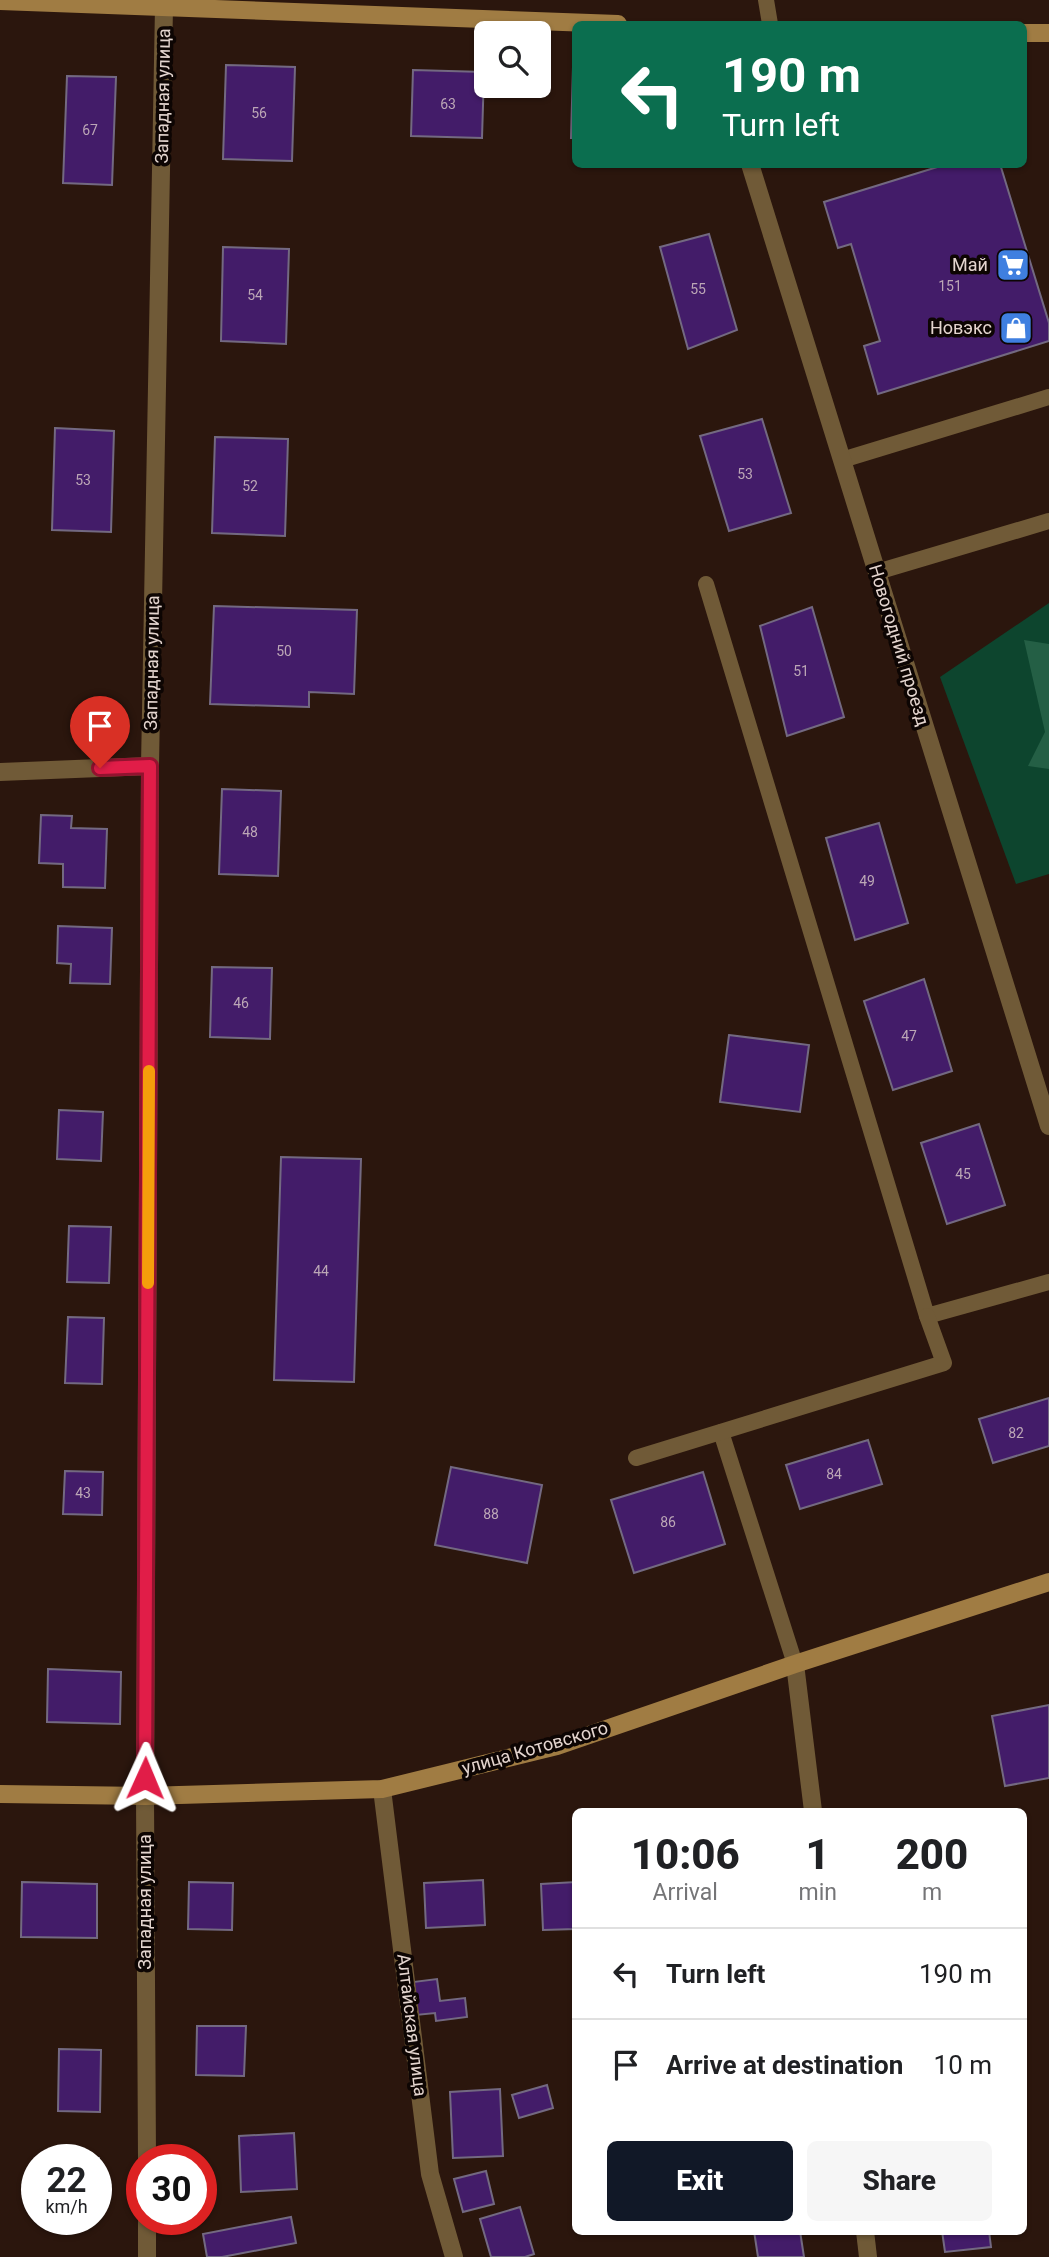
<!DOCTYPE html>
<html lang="en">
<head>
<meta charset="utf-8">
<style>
	body { margin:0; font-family:Roboto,sans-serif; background:#f6f6f6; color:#202124; height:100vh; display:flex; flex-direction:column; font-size:26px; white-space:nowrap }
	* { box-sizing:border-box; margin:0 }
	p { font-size:23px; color:#757577 }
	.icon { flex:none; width:38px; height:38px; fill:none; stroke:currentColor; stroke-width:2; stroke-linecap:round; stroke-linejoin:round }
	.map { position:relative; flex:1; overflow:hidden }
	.side { position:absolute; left:572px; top:1808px; width:455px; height:427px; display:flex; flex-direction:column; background:#fff; border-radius:10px; box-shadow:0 2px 5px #0004 }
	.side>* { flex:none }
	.hud { position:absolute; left:572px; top:21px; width:455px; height:147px; border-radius:10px; box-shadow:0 2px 5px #0004; background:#0b6e4f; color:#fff; overflow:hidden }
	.fabs { position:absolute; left:474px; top:21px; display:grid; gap:14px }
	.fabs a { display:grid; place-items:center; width:77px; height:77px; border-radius:10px; background:#fff; box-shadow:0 2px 5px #0004; font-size:35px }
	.speed { position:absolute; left:21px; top:2144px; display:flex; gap:14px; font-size:35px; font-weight:700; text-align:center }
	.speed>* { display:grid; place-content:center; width:91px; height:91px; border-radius:50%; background:#fff; box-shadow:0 2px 5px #0004; line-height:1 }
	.speed small { font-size:18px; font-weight:400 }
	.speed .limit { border:10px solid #d22; background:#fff; color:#111 }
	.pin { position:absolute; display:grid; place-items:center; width:60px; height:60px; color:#fff; margin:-72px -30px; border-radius:50% 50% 50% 0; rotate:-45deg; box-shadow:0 0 7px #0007 }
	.pin .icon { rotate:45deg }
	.me { position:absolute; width:77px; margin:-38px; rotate:1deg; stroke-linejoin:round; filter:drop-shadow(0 0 5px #0008) }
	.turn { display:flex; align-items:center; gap:24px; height:147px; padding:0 35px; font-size:32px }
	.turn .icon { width:91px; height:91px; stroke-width:2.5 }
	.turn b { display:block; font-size:49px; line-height:60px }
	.eta { display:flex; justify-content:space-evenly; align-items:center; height:119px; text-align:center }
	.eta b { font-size:42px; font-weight:800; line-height:49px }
	.action { display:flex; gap:14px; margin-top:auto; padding:14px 35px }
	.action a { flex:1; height:80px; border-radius:10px; background:#111827; color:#fff; font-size:28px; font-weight:800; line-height:80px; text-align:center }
	.action a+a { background:#f6f6f6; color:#202124 }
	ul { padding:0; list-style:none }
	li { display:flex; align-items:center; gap:21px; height:91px; padding:0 35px; border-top:2px solid #e0e0e0 }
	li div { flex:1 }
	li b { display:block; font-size:26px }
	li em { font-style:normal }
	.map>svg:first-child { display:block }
	.green { fill:#0d452e }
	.forest { fill:#245f45 }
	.building { fill:#431c69; stroke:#736981; stroke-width:2 }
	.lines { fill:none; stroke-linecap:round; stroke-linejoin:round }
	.lane { stroke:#705a37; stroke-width:16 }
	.street { stroke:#705a37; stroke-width:18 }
	.secondary { stroke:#a07c43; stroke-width:18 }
	.route-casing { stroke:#92132f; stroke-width:18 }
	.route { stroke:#e11d48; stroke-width:12 }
	.slow { stroke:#f59e0b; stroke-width:12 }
	.labels { text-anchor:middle; stroke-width:7; stroke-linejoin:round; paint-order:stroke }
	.number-label { font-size:14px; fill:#bca7b6 }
	.street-label { font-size:18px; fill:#e4d5cf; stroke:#0d0503 }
	.poi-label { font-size:18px; fill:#e4d5cf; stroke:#0d0503; text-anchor:end }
</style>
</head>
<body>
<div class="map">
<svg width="1049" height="2257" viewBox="0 0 1049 2257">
	<rect width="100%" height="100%" fill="#2b160d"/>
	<path class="green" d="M1049 603V874L1016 884 940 677Z"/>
	<path class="forest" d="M1024 640 1049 644V769L1028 766 1045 732Z"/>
	<g class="building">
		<path d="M226 65 295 67 292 161 223 159Z"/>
		<path d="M573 67H576V138H571Z"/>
		<path d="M413 70 484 72 482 138 411 136Z"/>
		<path d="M67 76 116 77 112 185 63 183Z"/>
		<path d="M947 164H1000L1049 323V341L878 394 864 346 880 341 851 244 838 248 824 202Z"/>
		<path d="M709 234 737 330 688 349 660 247Z"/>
		<path d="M223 247 289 249 286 344 221 341Z"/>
		<path d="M762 419 791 513 729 531 700 436Z"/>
		<path d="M55 428 114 431 111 532 52 530Z"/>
		<path d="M215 437 288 439 285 536 212 533Z"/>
		<path d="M214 606 357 610 354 694 309 692V707L210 704Z"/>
		<path d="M812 607 844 717 787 736 760 626Z"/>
		<path d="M222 789 281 791 278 876 219 874Z"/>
		<path d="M41 815 72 816 71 828 107 829 105 888 63 887V864L39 863Z"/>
		<path d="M879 823 908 923 855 940 826 838Z"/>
		<path d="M58 926 112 928 110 984 70 983 71 964 57 963Z"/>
		<path d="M212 967 272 968 270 1039 210 1037Z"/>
		<path d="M924 979 952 1071 893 1090 864 1001Z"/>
		<path d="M729 1035 809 1045 800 1112 720 1102Z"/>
		<path d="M59 1110 103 1112 101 1161 57 1159Z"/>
		<path d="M979 1124 1005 1205 947 1224 921 1143Z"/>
		<path d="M281 1157 361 1159 354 1382 274 1380Z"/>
		<path d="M69 1226 111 1227 109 1283 67 1282Z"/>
		<path d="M68 1317 104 1318 102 1384 65 1383Z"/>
		<path d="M1049 1398V1446L993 1463 979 1419Z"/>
		<path d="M868 1440 882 1484 800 1509 786 1465Z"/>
		<path d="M451 1467 542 1485 527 1563 435 1545Z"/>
		<path d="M65 1471 103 1472 102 1515 63 1514Z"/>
		<path d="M703 1472 725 1544 634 1573 611 1500Z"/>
		<path d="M48 1669 121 1672 120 1724 47 1722Z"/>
		<path d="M1049 1705V1778L1005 1786 992 1716Z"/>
		<path d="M483 1880 485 1925 426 1928 424 1883Z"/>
		<path d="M22 1882 97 1884V1938L21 1937Z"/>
		<path d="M189 1882 233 1883 232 1930 188 1929Z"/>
		<path d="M576 1882V1929L543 1930 541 1884Z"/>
		<path d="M437 1979 440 2001 465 1998 467 2017 436 2021 435 2013 416 2015 413 1982Z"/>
		<path d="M197 2026H246L244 2076 196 2075Z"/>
		<path d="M59 2049 101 2050 100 2112 58 2111Z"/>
		<path d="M547 2085 553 2108 519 2118 512 2095Z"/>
		<path d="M500 2089 503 2156 453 2158 450 2092Z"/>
		<path d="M294 2133 297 2189 241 2192 239 2136Z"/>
		<path d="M63 2158H99V2195H96V2160Z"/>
		<path d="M486 2171 494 2204 463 2212 454 2179Z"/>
		<path d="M520 2207 534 2254 525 2257H491L480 2219Z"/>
		<path d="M291 2217 296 2243 222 2257H207L203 2234Z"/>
		<path d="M754 2231H800L804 2257H758Z"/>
		<path d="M942 2231H989L991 2247 945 2252Z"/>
	</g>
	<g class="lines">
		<g class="lane">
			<path d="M766 0 770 24"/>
			<path d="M842 460 1049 397"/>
			<path d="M877 572 1049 521"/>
			<path d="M706 584 927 1316 1049 1282"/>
			<path d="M721 1432 795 1664"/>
			<path d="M636 1458 944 1363 927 1316"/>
		</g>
		<g class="street">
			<path d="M750 164 1049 1126"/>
			<path d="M0 772 150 766"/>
			<path d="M795 1664 813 1811"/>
			<path d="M382 1789 430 2174 454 2257"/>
			<path d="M147 2160 145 1796 150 766 164 7"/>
			<path d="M147 2219V2257"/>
			<path d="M865 2231 868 2257"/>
		</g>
		<g class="secondary">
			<path d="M0 1 618 24"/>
			<path d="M1024 33H1049"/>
			<path d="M0 1794 145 1796 382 1789 557 1746 795 1664 1049 1582"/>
		</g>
	</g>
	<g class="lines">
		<defs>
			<path id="route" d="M100 768 150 766 145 1778"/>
		</defs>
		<use href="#route" class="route-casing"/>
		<use href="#route" class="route"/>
		<path class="slow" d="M148 1283 149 1071"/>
	</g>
	<defs>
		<symbol id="supermarket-square" viewBox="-11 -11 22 22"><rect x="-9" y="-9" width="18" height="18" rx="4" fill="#3f7fe0" stroke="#0d0503"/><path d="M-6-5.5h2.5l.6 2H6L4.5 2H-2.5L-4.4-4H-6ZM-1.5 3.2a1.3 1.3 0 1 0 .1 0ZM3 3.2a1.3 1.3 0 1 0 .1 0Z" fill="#fff"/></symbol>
		<symbol id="shop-square" viewBox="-11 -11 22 22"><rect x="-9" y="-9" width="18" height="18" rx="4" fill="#3f7fe0" stroke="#0d0503"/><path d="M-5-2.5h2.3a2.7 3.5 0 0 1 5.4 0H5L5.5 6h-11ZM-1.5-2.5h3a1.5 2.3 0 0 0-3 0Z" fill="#fff"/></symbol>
	</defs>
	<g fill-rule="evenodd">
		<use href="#supermarket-square" x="994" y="246" width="38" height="38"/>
		<use href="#shop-square" x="997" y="309" width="38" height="38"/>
	</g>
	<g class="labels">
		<g class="number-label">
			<text x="448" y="109">63</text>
			<text x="259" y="118">56</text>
			<text x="90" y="135">67</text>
			<text x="950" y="291">151</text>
			<text x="698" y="294">55</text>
			<text x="255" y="300">54</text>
			<text x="745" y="479">53</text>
			<text x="83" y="485">53</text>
			<text x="250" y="491">52</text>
			<text x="284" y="656">50</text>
			<text x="801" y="676">51</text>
			<text x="250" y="837">48</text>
			<text x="867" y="886">49</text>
			<text x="241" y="1008">46</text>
			<text x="909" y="1041">47</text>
			<text x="963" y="1179">45</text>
			<text x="321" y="1276">44</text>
			<text x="1016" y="1438">82</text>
			<text x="834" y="1479">84</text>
			<text x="83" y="1498">43</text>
			<text x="491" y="1519">88</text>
			<text x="668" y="1527">86</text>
		</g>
		<g class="street-label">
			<text transform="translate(163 96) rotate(-89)" y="6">Западная улица</text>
			<text transform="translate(899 645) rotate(73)" y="6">Новогодний проезд</text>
			<text transform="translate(152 663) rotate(-89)" y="6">Западная улица</text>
			<text transform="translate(535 1748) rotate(-16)" y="6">улица Котовского</text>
			<text transform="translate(145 1902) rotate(-90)" y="6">Западная улица</text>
			<text transform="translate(412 2025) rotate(83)" y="6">Алтайская улица</text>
		</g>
		<g class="poi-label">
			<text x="988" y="271">Май</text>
			<text x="992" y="334">Новэкс</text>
		</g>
	</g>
</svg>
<div class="fabs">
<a><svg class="icon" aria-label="search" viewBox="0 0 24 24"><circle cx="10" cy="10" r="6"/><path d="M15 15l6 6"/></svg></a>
</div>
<div class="speed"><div>22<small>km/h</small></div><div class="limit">30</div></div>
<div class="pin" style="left:100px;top:768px;background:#d93025"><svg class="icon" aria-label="arrive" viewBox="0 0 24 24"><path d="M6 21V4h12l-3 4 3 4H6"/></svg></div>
<svg class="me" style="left:145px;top:1778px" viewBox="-20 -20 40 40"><path d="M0-17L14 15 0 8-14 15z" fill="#e11d48" stroke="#fff" stroke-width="4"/></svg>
<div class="hud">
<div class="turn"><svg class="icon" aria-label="left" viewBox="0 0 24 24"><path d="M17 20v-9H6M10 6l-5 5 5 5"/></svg><div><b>190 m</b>Turn left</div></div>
</div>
<section class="side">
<div class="eta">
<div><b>10:06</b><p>Arrival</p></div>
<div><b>1</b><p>min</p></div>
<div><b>200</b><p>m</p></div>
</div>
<ul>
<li><svg class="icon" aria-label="left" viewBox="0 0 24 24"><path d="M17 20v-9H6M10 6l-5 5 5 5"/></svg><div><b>Turn left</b></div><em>190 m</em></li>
<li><svg class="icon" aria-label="arrive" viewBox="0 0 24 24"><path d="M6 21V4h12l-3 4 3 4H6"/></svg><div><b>Arrive at destination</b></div><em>10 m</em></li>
</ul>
<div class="action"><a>Exit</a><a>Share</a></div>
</section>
</div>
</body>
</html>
